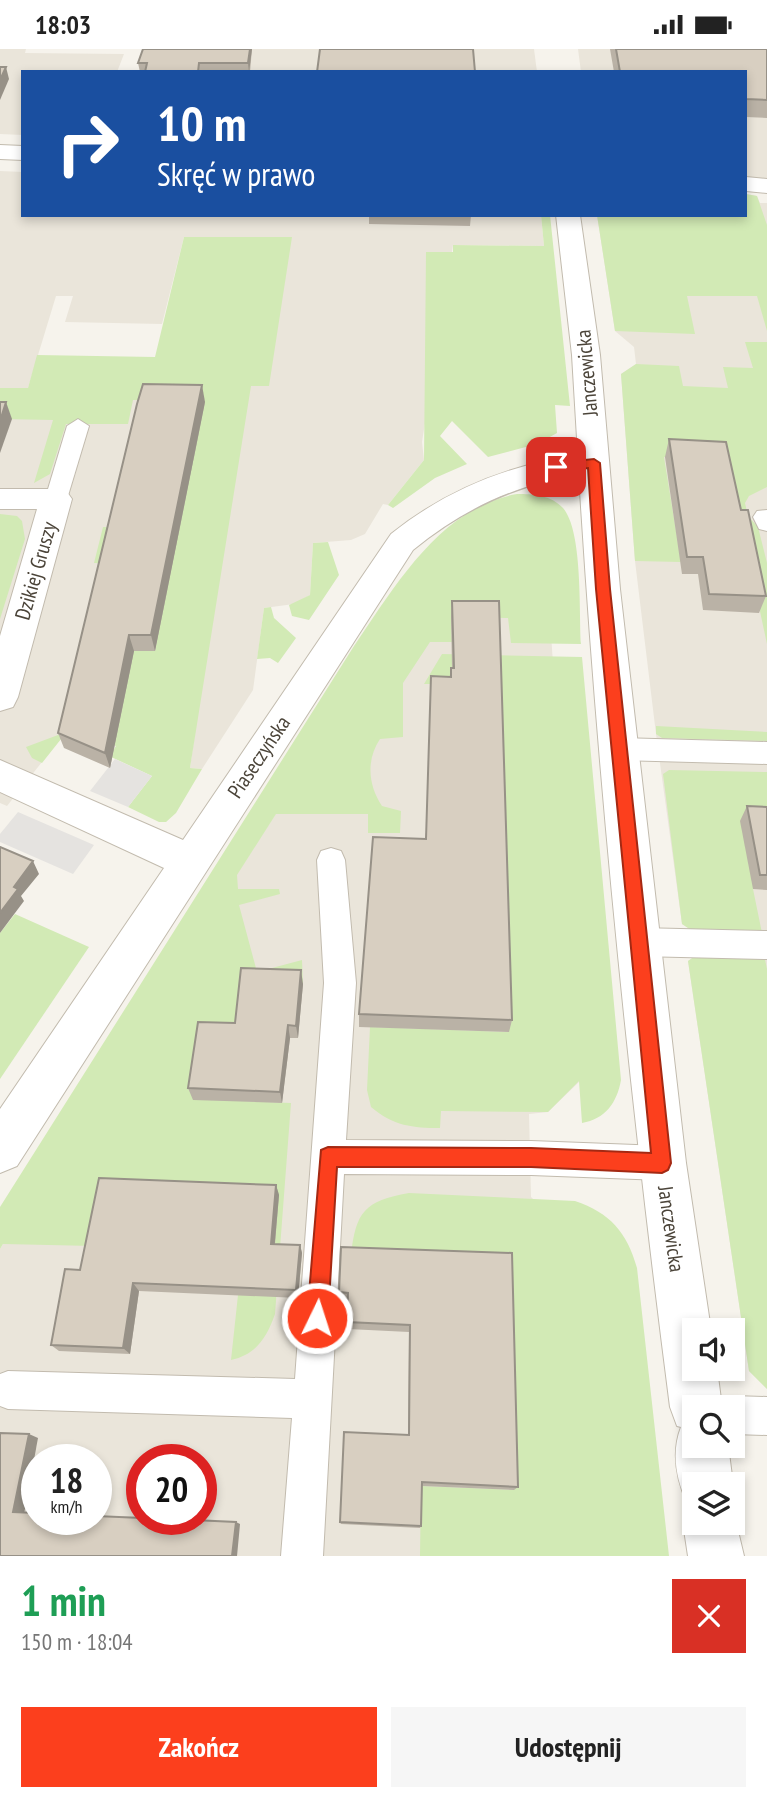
<!DOCTYPE html>
<html lang="pl">
<head>
<meta charset="utf-8">
<style>
	body { margin:0; font-family:"PT Sans Narrow",sans-serif; background:#f6f6f6; color:#222; height:100vh; display:flex; flex-direction:column; font-size:26px; white-space:nowrap }
	* { box-sizing:border-box; margin:0 }
	p { font-size:23px; color:#767676 }
	.icon { flex:none; width:38px; height:38px; fill:none; stroke:currentColor; stroke-width:2; stroke-linecap:round; stroke-linejoin:round }
	.map { position:relative; height:1507px; overflow:hidden }
	.details { display:flex; flex-direction:column; background:#fff; flex:1 }
	.details>* { flex:none }
	.banner { position:absolute; left:21px; top:21px; width:726px; height:147px; border-radius:0px; box-shadow:0 4px 10px #0003; background:#1a4fa0; color:#fff; overflow:hidden }
	.fabs { position:absolute; left:682px; top:1269px; display:grid; gap:14px }
	.fabs a { display:grid; place-items:center; width:63px; height:63px; border-radius:0px; background:#fff; box-shadow:0 4px 10px #0003; font-size:35px }
	.speed { position:absolute; left:21px; top:1395px; display:flex; gap:14px; font-size:35px; font-weight:700; text-align:center }
	.speed>* { display:grid; place-content:center; width:91px; height:91px; border-radius:50%; background:#fff; box-shadow:0 4px 10px #0003; line-height:1 }
	.speed small { font-size:18px; font-weight:400 }
	.speed .limit { border:10px solid #d22; background:#fff; color:#111 }
	.pin { position:absolute; display:grid; place-items:center; width:60px; height:60px; color:#fff; margin:-30px; border-radius:14px; box-shadow:0 4px 10px #0006 }
	.me { position:absolute; width:77px; margin:-38px; rotate:4deg; stroke-linejoin:round; filter:drop-shadow(0 0 5px #0008) }
	.turn { display:flex; align-items:center; gap:24px; height:147px; padding:0 21px; font-size:32px }
	.turn .icon { width:91px; height:91px; stroke-width:2.5 }
	.turn b { display:block; font-size:49px; line-height:60px }
	.round { display:grid; place-items:center; flex:none; width:74px; height:74px; border-radius:0px; background:#f6f6f6 }
	.summary { display:flex; align-items:center; justify-content:space-between; height:119px; padding:0 21px }
	h1 { font-size:42px; font-weight:700; line-height:52px; color:#1e9e55 }
	.primary-button { display:flex; gap:14px; margin-top:auto; padding:14px 21px }
	.primary-button a { flex:1; height:80px; border-radius:0px; background:#fc3f1d; color:#fff; font-size:28px; font-weight:700; line-height:80px; text-align:center }
	.primary-button a+a { background:#f6f6f6; color:#222 }
	.status { display:flex; justify-content:space-between; align-items:center; height:49px; padding:0 35px; background:#fff; direction:ltr }
	.status svg { height:19px; fill:currentColor }
	.map>svg:first-child { display:block }
	.residential { fill:#eae5da; fill-rule:evenodd }
	.green { fill:#d2eab5 }
	.parking { fill:#e5e3e0 }
	.lines { fill:none; stroke-linecap:round; stroke-linejoin:round }
	.lane-casing { stroke:#c2bbae; stroke-width:2 }
	.street-casing { stroke:#c2bbae; stroke-width:2 }
	.lane { fill:#fff; fill-rule:evenodd }
	.street { fill:#fff; fill-rule:evenodd }
	.wall { fill:#bab2a6 }
	.shaded-wall { fill:#979187 }
	.building { fill:#d8cfc1; stroke:#979187; stroke-width:2 }
	.route { fill:#fc3f1d; stroke:#a42913; stroke-width:2 }
	.labels { text-anchor:middle; stroke-width:6; stroke-linejoin:round; paint-order:stroke }
	.street-label { font-size:21px; fill:#4b4439; stroke:#fff }
</style>
</head>
<body>
<div class="status"><b>18:03</b><svg viewBox="0 0 49 12"><path d="M0 12V9h3v3zM5 12V6h3v6zM10 12V3h3v9zM15 12V0h3v12zM26 1h20v11H26zM47 4h2v5h-2z"/></svg></div>
<div class="map">
<svg width="767" height="1507" viewBox="0 0 767 1507">
	<rect width="100%" height="100%" fill="#f6f3ec"/>
	<g class="residential">
		<path d="M0 0H26L25 4 124 5 117 23H23V86L0 85Z"/>
		<path d="M155 0H534L537 23H140Z"/>
		<path d="M578 0H767V132L746 130V23H581Z"/>
		<path d="M0 122 23 123V166H541L544 197 453 196 422 393 424 411 388 456 383 455 365 485 351 491 313 494 310 546 294 555 264 559 253 641 202 720 190 719 195 684 69 679 7 757 0 754ZM184 188 291 189 268 337 28 339 56 247H73L65 273 162 275Z"/>
		<path d="M746 145 757 147 760 154H767V1340L749 1322 688 912 698 905 694 883 682 875 656 685 635 512 621 325 636 315 634 298 615 282 597 166H746Z"/>
		<path d="M452 492 546 507 580 1032 548 1063 529 1065 531 1148 588 1202 605 1507H0V1200L129 992ZM37 1410H96V1470H37ZM142 1410H201V1470H142Z"/>
	</g>
	<g class="green">
		<path d="M746 145 757 147 767 176V282L757 247H687L695 285 615 282 597 166H746Z"/>
		<path d="M541 166H550L570 357 555 356 557 384 537 395 488 408 452 372 440 387 467 415 435 429 393 459 388 456 424 411 426 203H453V196L544 197Z"/>
		<path d="M184 188H292L269 337H251L190 719 202 720 176 764 166 773H159L128 758 152 727 109 707 116 697 69 680 42 714 32 709 26 698 58 686 134 602H155L171 516 94 514 103 478 179 480 204 353 133 351 128 375H66L50 425 34 434 53 371 0 370V339H28L37 306 155 308Z"/>
		<path d="M745 293H767V438L749 447 745 454 748 467 758 478 767 514V595L742 479 721 410 664 408 681 513 635 512 621 325 636 315 679 317 683 337 728 339 723 318 753 319Z"/>
		<path d="M517 445C533 445 551 446 563 459 583 482 579 563 581 595L511 594 508 569 451 568 452 593H430L403 634V688L380 690C366 711 368 736 382 757L401 762 400 784H368V765H276L237 826 238 840H279L280 845 239 856 257 923 302 911 303 935 244 933 238 987 193 1050 291 1054 275 1265C267 1288 256 1306 231 1311L238 1246 270 1247 278 1146 94 1197 3 1195 0 1200V1158L354 597C394 539 440 458 517 445Z"/>
		<path d="M0 465 17 467 22 472 25 490 0 570Z"/>
		<path d="M328 493 339 526 309 571 292 567 289 556 310 546 313 494Z"/>
		<path d="M271 558 274 569 296 589 278 614 270 609 257 610 264 559Z"/>
		<path d="M442 605 582 608 621 1031C617 1054 605 1070 582 1074L579 1032 548 1063 441 1062 440 1079C413 1079 393 1077 371 1058L367 1041 370 978 508 983 449 635H424Z"/>
		<path d="M656 677 767 683V692L662 689 656 685Z"/>
		<path d="M669 721 767 723V773L753 840 762 884 694 883 682 875 663 725Z"/>
		<path d="M15 865 89 898 0 1030V884Z"/>
		<path d="M698 905 764 906 767 920V1340L749 1322 688 912Z"/>
		<path d="M409 1144 575 1152C610 1164 627 1183 637 1219L669 1507H420L421 1437 514 1441 513 1365 351 1206C356 1163 364 1152 409 1144Z"/>
	</g>
	<g class="parking">
		<path d="M115 710 152 727 128 758 90 742Z"/>
		<path d="M18 763 94 796 73 825 0 793V785Z"/>
	</g>
	<g class="lines">
		<defs>
			<g id="lane">
				<path d="M78 370 89 377 67 450 64 455H48L45 450 67 377Z"/>
				<path d="M767 461V482L759 480 753 468 757 462Z"/>
				<path d="M619 689 767 693V715L619 711 609 708 605 700 609 692Z"/>
				<path d="M331 799 341 802 345 811 356 934 346 1091 531 1092 662 1097 674 1102 679 1114 674 1126 662 1131 531 1126 344 1125 323 1507H281L292 1369 8 1360 0 1357V1325L8 1322 295 1330 324 934 317 811 321 802Z"/>
				<path d="M639 879 767 882V910L639 907 628 903 624 893 628 883Z"/>
				<path d="M733 1347 767 1348V1386L733 1385V1358H717L719 1352Z"/>
			</g>
			<g id="street">
				<path d="M0 96 23 97V111L0 110Z"/>
				<path d="M746 128 767 130V144L746 142Z"/>
				<path d="M556 166H580L600 306 620 540 686 1114 711 1281H695V1320H717L722 1358H695V1396H728L733 1435H695V1474H733V1461L744 1507H688L683 1474 691 1456 687 1454C676 1429 671 1404 681 1378L677 1377 670 1358C630 1049 598 737 579 426 516 435 463 460 413 501L17 1117 0 1124V1060L164 819 0 743V711L183 791 391 485C446 441 508 416 578 406L572 306Z"/>
				<path d="M0 440H56L67 443 72 450 18 648 13 658 0 662V587L37 460H0Z"/>
			</g>
		</defs>
		<use href="#lane" class="lane-casing"/>
		<use href="#street" class="street-casing"/>
		<use href="#lane" class="lane"/>
		<use href="#street" class="street"/>
	</g>
	<g class="wall">
		<path d="M252 0 250 23H140L138 14Z"/>
		<path d="M610 0H767V69L746 68V23H614Z"/>
		<path d="M369 166H471L470 177 369 175Z"/>
		<path d="M205 353 155 602H134L110 719 64 699 58 684Z"/>
		<path d="M669 390 741 461 766 547 759 564 703 561 698 525H682L665 408Z"/>
		<path d="M452 552 512 971 509 983 359 978V965L425 790 451 619H452L451 568Z"/>
		<path d="M747 757 767 758V841L753 840 740 772Z"/>
		<path d="M303 935 298 989H290L282 1054 193 1051 188 1039 235 974Z"/>
		<path d="M276 1136 279 1146 275 1195 300 1196 302 1204 298 1249 139 1242 130 1305 59 1302 51 1296 80 1221Z"/>
		<path d="M512 1204 518 1438 514 1441 422 1437 421 1477 420 1479 341 1475 340 1473 408 1386 409 1283 348 1280 347 1273 348 1251H340L339 1243Z"/>
	</g>
	<g class="shaded-wall">
		<path d="M250 0H252L249 23 248 14Z"/>
		<path d="M6 18 9 30 0 51V31Z"/>
		<path d="M202 336 205 353 155 602 151 586Z"/>
		<path d="M6 353 12 370 0 404V372Z"/>
		<path d="M129 586 134 602 110 719 105 704Z"/>
		<path d="M33 812 39 825 21 847 24 852 0 884V864L14 838Z"/>
		<path d="M301 921 303 935 298 989 296 977Z"/>
		<path d="M288 976 290 989 282 1054 280 1043Z"/>
		<path d="M276 1136 279 1146 274 1203 271 1195Z"/>
		<path d="M300 1196 302 1204 298 1249 296 1241Z"/>
		<path d="M133 1234 139 1242 130 1305 123 1299Z"/>
		<path d="M29 1385 38 1389 24 1465 13 1463Z"/>
		<path d="M236 1473 240 1475 237 1507H232Z"/>
	</g>
	<g class="building">
		<path d="M143 0H250L248 14H199L198 23H145L147 14H138Z"/>
		<path d="M320 0H473L475 23H317Z"/>
		<path d="M616 0H767V51L746 50V23H620Z"/>
		<path d="M0 18H6L0 31Z"/>
		<path d="M143 335 202 336 151 586H129L105 704 58 684 137 355Z"/>
		<path d="M0 353H6L0 372Z"/>
		<path d="M669 390 726 393 741 461H748L766 547 709 545 703 508H687Z"/>
		<path d="M452 552H499L512 971 359 965 373 788 426 790 431 627 451 628V619H454Z"/>
		<path d="M747 757 767 758V826H760Z"/>
		<path d="M0 798 33 812 14 838 18 840 0 864Z"/>
		<path d="M241 919 301 921 296 977 288 976 280 1043 188 1039 198 973 235 974Z"/>
		<path d="M99 1129 276 1136 271 1195 300 1196 296 1241 133 1234 123 1299 51 1296 65 1220 80 1221Z"/>
		<path d="M341 1198 512 1204 518 1438 422 1433 421 1477 340 1473 344 1383 409 1386 410 1276 347 1273 348 1244 339 1243Z"/>
		<path d="M0 1384 29 1385 13 1463 37 1464V1470H96V1467L142 1469V1470H171L236 1473 232 1507H0Z"/>
	</g>
	<path class="route" d="M594 410 600 414 610 540 671 1114 668 1121 662 1124 531 1118H337L328 1269 325 1277 317 1280 310 1277 307 1269 321 1101 328 1098 531 1099 651 1104 596 540 588 419 556 423 550 418 556 414Z"/>
	<g class="labels">
		<g class="street-label">
			<text transform="translate(587 324) rotate(-95)" y="7">Janczewicka</text>
			<text transform="translate(36 522) rotate(-74)" y="7">Dzikiej Gruszy</text>
			<text transform="translate(259 708) rotate(-56)" y="7">Piaseczyńska</text>
			<text transform="translate(671 1180) rotate(82)" y="7">Janczewicka</text>
		</g>
	</g>
</svg>
<div class="fabs">
<a><svg class="icon" aria-label="sound" viewBox="0 0 24 24"><path d="M4 9h4l5-4v14l-5-4H4zM17 9q2 3 0 6"/></svg></a>
<a><svg class="icon" aria-label="search" viewBox="0 0 24 24"><circle cx="10" cy="10" r="6"/><path d="M15 15l6 6"/></svg></a>
<a><svg class="icon" aria-label="layers" viewBox="0 0 24 24"><path d="M12 4l9 5-9 5-9-5zM3 14l9 5 9-5"/></svg></a>
</div>
<div class="speed"><div>18<small>km/h</small></div><div class="limit">20</div></div>
<div class="pin" style="left:556px;top:418px;background:#d93025"><svg class="icon" aria-label="arrive" viewBox="0 0 24 24"><path d="M6 21V4h12l-3 4 3 4H6"/></svg></div>
<svg class="me" style="left:317px;top:1269px" viewBox="-20 -20 40 40"><circle r="17" fill="#fc3f1d" stroke="#fff" stroke-width="3"/><path d="M0-11L8 9 0 5-8 9z" fill="#fff"/></svg>
<div class="banner">
<div class="turn"><svg class="icon" aria-label="right" viewBox="0 0 24 24"><path d="M7 20v-9h11M14 6l5 5-5 5"/></svg><div><b>10 m</b>Skręć w prawo</div></div>
</div>
</div>
<section class="details">
<div class="summary"><div><h1>1 min</h1><p>150 m · 18:04</p></div><a class="round" style="background:#d93025;color:#fff"><svg class="icon" aria-label="close" viewBox="0 0 24 24"><path d="M6 6l12 12M18 6L6 18"/></svg></a></div>
<div class="primary-button"><a>Zakończ</a><a>Udostępnij</a></div>
</section>
</body>
</html>
